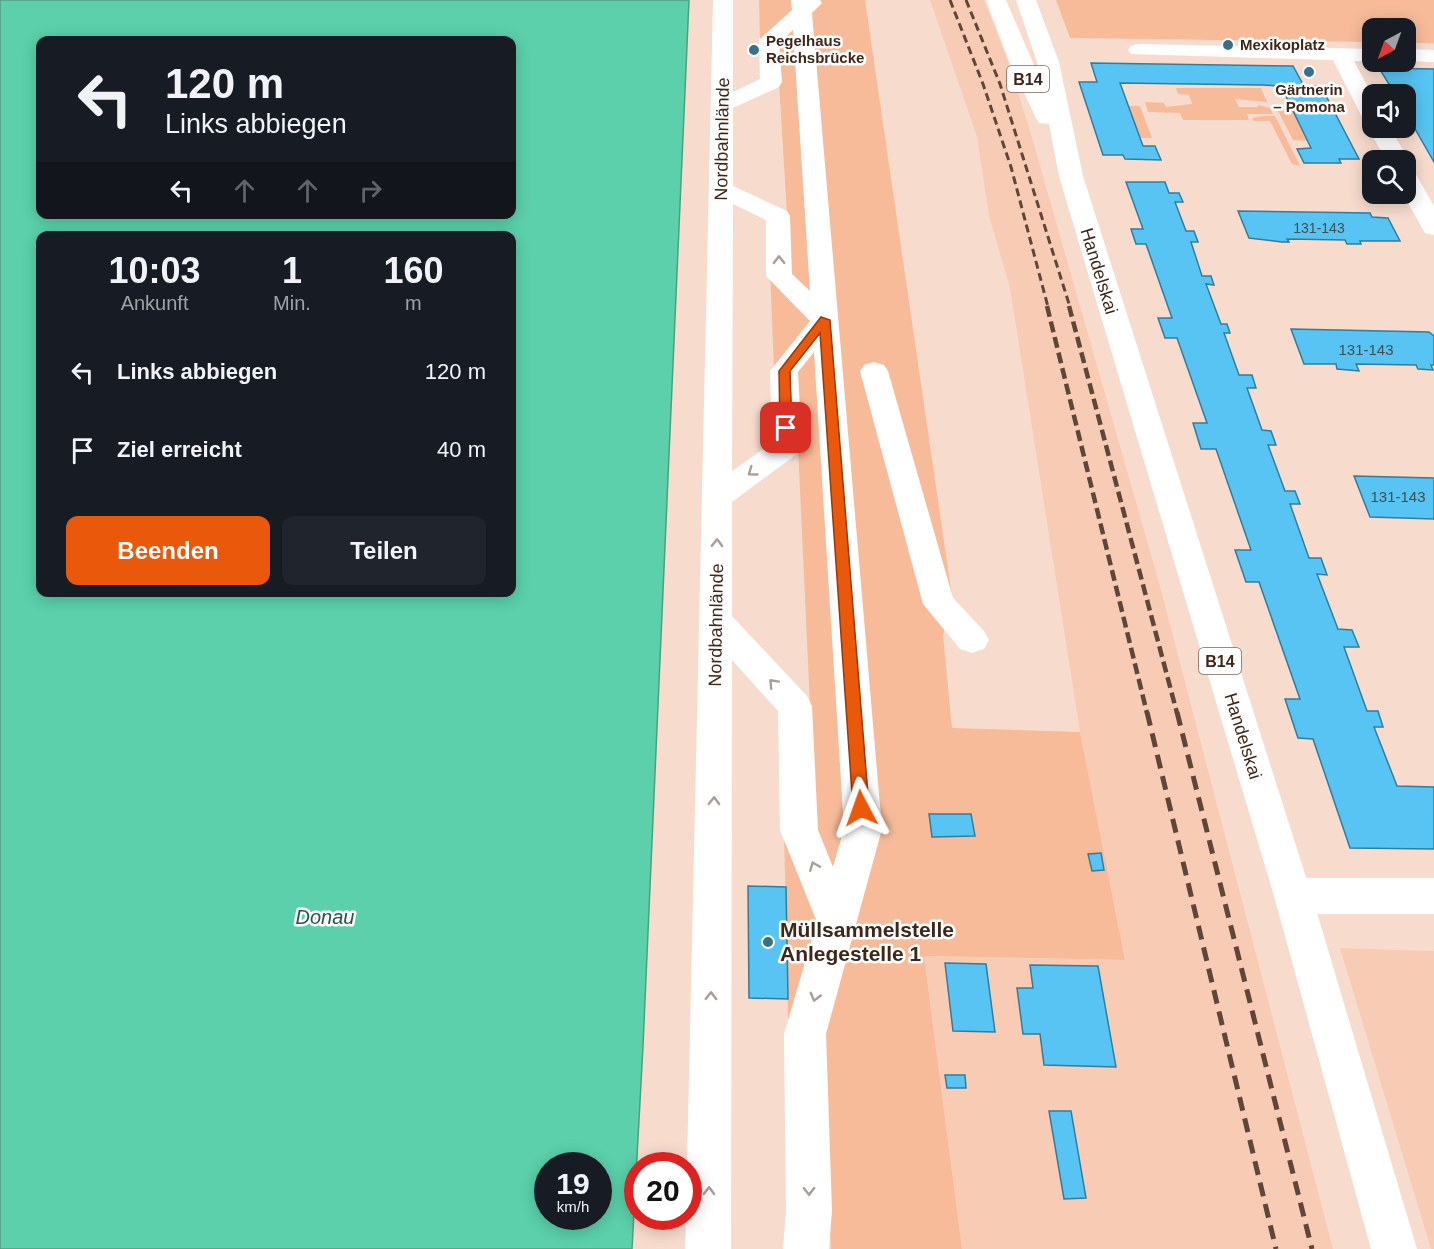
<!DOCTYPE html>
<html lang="de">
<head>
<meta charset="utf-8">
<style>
	body { margin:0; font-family:Helvetica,sans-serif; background:#20242c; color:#f1f3f6; height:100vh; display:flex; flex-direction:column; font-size:22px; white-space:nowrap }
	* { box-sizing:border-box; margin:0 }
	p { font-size:20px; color:#9ea1a6 }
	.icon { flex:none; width:33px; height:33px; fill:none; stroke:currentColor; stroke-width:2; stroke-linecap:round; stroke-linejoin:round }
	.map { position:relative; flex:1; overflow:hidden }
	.details { position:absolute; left:36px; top:231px; width:480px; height:366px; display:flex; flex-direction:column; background:#171b24; border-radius:12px; box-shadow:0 3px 15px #0003 }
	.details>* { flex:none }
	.hud { position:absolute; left:36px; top:36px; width:480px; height:183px; border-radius:12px; box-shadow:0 3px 15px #0003; background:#171b24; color:#f1f3f6; overflow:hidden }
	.needle { width:39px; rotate:221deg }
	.fabs { position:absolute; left:1362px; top:18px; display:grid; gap:12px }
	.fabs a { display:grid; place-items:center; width:54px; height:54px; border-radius:12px; background:#171b24; box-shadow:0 3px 15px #0003; font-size:30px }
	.speed { position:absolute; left:534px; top:1152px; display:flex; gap:12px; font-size:30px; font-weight:700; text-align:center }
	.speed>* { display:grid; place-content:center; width:78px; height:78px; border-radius:50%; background:#171b24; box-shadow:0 3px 15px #0003; line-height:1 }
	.speed small { font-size:15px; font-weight:400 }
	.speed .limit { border:9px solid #d22; background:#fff; color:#111 }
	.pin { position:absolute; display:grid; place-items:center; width:51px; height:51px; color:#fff; margin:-26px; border-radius:12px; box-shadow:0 3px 9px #0006 }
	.me { position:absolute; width:66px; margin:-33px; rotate:356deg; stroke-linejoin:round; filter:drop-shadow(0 0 4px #0008) }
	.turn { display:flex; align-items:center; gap:21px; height:126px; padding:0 30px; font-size:27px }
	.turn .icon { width:78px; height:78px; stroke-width:2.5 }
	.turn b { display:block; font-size:42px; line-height:51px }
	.lanes { display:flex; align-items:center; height:57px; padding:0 30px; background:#0003; justify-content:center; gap:30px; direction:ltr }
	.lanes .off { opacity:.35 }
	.eta { display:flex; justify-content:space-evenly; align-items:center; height:102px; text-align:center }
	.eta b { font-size:36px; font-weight:700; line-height:42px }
	.primary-button { display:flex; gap:12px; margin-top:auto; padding:12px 30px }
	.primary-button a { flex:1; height:69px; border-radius:12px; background:#ea580c; color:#fff; font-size:24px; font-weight:700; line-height:69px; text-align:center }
	.primary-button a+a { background:#20242c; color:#f1f3f6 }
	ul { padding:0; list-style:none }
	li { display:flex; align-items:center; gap:18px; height:78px; padding:0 30px }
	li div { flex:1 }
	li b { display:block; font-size:22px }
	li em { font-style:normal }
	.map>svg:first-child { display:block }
	.built { fill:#f8ccb4 }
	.green { fill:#f7bb9a }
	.water { fill:#5bd0ab; stroke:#539d7f; stroke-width:1.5; fill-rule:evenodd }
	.building { fill:#57c4f3; stroke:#317d9e; stroke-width:1.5 }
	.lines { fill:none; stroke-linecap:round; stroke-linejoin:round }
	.minor { fill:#fff; fill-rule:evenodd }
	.major { fill:#fff; fill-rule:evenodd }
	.rail-far2 { stroke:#5f4638; stroke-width:3; stroke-dasharray:8 4.5; stroke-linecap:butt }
	.rail-far1 { stroke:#5f4638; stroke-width:4.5; stroke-dasharray:11 5; stroke-linecap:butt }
	.rail { stroke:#5f4638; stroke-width:5; stroke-dasharray:14 8; stroke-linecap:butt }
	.oneway { stroke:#a99d97 }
	.route { fill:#ea580c; stroke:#983908; stroke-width:1.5 }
	.poi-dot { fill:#37708a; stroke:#fff; stroke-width:2 }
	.labels { text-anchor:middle; stroke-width:5; stroke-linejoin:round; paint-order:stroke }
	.far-number-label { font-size:14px; fill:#454e4f }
	.far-poi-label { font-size:15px; font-weight:bold; fill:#3f2618; stroke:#fff; text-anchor:start }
	.number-label { font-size:15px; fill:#454e4f }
	.shield { fill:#fff; stroke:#79675d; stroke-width:1.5 }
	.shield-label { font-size:16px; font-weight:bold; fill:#3f2618 }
	.street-label { font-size:18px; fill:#3f2618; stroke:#fff }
	.water-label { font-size:20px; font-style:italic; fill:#245546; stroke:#fff }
	.near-poi-label { font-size:21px; font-weight:bold; fill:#3f2618; stroke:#fff; text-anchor:start }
</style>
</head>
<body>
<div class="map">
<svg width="1434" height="1249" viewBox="0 0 1434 1249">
	<rect width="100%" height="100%" fill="#f7dcce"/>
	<g class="built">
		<path d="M930 0H984L1008 61 1031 134 1161 590 1333 1249H962L924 956 1125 960 1080 732 1010 288 989 216 977 137Z"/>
		<path d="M1340 948 1434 951V1249H1431Z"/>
	</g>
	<g class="green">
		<path d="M759 0H865L953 603 943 635 952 728 1080 732 1125 960 924 956 962 1249H831L829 1211 792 1212 784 829 810 706 798 447 774 371 768 216 787 215 779 82 760 40Z"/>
		<path d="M1056 0H1434V43H1406V28H1372V42L1070 38Z"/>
		<path d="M1176 88H1261L1267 102 1235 99 1239 107H1258V105L1270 108 1273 114H1247L1249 120H1183L1180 113 1148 112 1145 102 1164 103 1166 107 1192 104 1189 95 1178 94Z"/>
		<path d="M1128 106H1140L1152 138H1140Z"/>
		<path d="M1280 109H1292L1308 141 1293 140 1278 111Z"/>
		<path d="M1265 116H1275L1300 166 1292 164 1270 121H1254L1252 118Z"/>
	</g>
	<path class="water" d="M0 0H689L643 1046 632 1249H0ZM40 40H512V214H40ZM40 236H512V592H40ZM548 1166H598V1216H548Z"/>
	<g class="building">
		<path d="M1091 63 1293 66 1304 86H1318L1320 93 1325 94 1359 159H1339L1341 163H1304L1297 149 1311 148 1281 86 1262 85 1120 83 1143 146H1155L1161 160 1125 159 1123 155H1103L1079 82H1097Z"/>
		<path d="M1379 68 1434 69V162L1406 113V94H1395Z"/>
		<path d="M1126 182H1165L1169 193H1179L1183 202H1175L1186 231H1194L1198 242H1191L1202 276H1211L1214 285 1206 284 1221 324H1227L1230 333H1224L1239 375H1252L1256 388H1247L1262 430 1271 431 1276 445H1268L1285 491H1295L1300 504H1290L1309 558H1321L1327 575 1317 574 1338 629 1352 630 1359 647H1344L1367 711H1378L1383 727H1374L1397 786 1434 787V849L1350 848 1313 739 1298 738 1285 699H1300L1259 582H1246L1235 550H1251L1216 449H1201L1193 423H1207L1177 338H1165L1158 318H1172L1146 244H1136L1131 229H1143Z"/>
		<path d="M1238 211 1370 213 1372 217 1388 218 1400 241H1360L1361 244H1347L1345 240 1287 239 1289 242H1282L1249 238Z"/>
		<path d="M1291 329 1429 332 1434 336V365H1431L1433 370 1418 369 1416 365 1356 364 1359 371 1337 369 1336 364H1304Z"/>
		<path d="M1354 476 1434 478V519L1370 517Z"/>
		<path d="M929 814H971L975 836 932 837Z"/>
		<path d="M1101 853 1104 870 1092 871 1088 854Z"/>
		<path d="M748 886 786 887 788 999 749 998Z"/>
		<path d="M945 963 986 964 995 1032 953 1031Z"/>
		<path d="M1030 965 1098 966 1116 1067 1044 1065 1040 1034H1023L1017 988H1033Z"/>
		<path d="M945 1075H965L966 1088H947Z"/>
		<path d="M1049 1111H1071L1086 1198 1064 1199Z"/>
	</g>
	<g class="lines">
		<g class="minor">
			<path d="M713 0H733V92L760 79 759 40 792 10 791 0H820L822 3 812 13 882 829 826 1034 832 1211 829 1249H783L786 1211 784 1034 817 922 780 830 778 711 732 660 731 1249H685L686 1216H688L687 1166ZM793 30 810 291 792 274 790 216 787 211 733 186V108L779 87 782 82 779 42ZM733 204 766 220V276L810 321 770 371 772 443 732 471ZM814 352 844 829 833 867 818 830 812 706 807 696 732 616V502L797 454 802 447 798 372Z"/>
			<path d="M1138 44 1372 49V61H1354L1372 95V122L1364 120 1361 115 1333 60 1131 54 1128 50 1131 46Z"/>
			<path d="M1406 49 1434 50V62L1406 61Z"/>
			<path d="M1371 123 1372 128H1390L1409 160 1406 165V160H1386L1368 128Z"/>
			<path d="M1406 169 1414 171 1434 206V235L1425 233 1403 194Z"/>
			<path d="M874 362 884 365 888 371 953 598 984 631 989 640 984 649 972 653 960 649 923 604 860 371 864 365Z"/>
			<path d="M1293 878H1434V914H1293L1279 909 1274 896 1279 883Z"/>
		</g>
		<path class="major" d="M986 0H1006L1042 84 1037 62 1016 0H1036L1059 62 1083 176 1312 896 1417 1249H1371L1274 896 1059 176 1049 124 1039 123 1036 118 1009 61Z"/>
		<g class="rail-far2">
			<path d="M950 0 983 84 1011 167 1048 307"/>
			<path d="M966 0 1000 84 1070 307"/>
		</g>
		<g class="rail-far1">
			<path d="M1047 306 1147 713"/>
			<path d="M1069 306 1177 713"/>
		</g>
		<g class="rail">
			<path d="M1147 712 1276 1249"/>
			<path d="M1177 712 1312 1249"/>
		</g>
	</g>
	<defs><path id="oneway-chevron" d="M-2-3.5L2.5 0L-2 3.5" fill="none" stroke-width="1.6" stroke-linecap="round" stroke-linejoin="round" transform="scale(1.5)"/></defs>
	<g class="oneway">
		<use href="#oneway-chevron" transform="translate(779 260) rotate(-91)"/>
		<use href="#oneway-chevron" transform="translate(752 472) rotate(144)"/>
		<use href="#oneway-chevron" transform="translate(717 543) rotate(-89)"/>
		<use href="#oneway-chevron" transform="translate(773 683) rotate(-133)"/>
		<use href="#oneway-chevron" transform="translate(714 801) rotate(-89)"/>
		<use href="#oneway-chevron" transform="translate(814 866) rotate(-112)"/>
		<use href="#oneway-chevron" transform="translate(711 996) rotate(-89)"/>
		<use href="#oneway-chevron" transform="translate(815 997) rotate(105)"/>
		<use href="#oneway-chevron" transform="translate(709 1191) rotate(-89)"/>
		<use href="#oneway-chevron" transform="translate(809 1191) rotate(89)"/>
	</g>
	<path class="route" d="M821 317 830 320 869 808 861 814 853 808 820 333 790 371 792 428 786 432 780 428 779 371Z"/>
	<g class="poi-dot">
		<circle cx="1228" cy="45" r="6"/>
		<circle cx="754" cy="50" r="6"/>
		<circle cx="1309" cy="72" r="6"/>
		<circle cx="768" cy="942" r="6"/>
	</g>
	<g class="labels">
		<g class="far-number-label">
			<text x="1319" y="233">131-143</text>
		</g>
		<g class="far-poi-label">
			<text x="766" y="46">Pegelhaus<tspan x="766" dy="17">Reichsbrücke</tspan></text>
			<text x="1240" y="50">Mexikoplatz</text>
			<text x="1309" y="95" text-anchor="middle">Gärtnerin<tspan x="1309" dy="17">– Pomona</tspan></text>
		</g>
		<g class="number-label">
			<text x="1366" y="355">131-143</text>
			<text x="1398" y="502">131-143</text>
		</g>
		<g class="shield">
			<rect x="1007" y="66" width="42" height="26" rx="4.5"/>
			<rect x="1199" y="648" width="42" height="26" rx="4.5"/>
		</g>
		<g class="shield-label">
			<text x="1028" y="85">B14</text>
			<text x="1220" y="667">B14</text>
		</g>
		<g class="street-label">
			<text transform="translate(722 139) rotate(-89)" y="6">Nordbahnlände</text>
			<text transform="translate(1099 271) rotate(73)" y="6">Handelskai</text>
			<text transform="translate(716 625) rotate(-89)" y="6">Nordbahnlände</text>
			<text transform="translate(1243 736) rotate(73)" y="6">Handelskai</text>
		</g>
		<g class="water-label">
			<text x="325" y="924">Donau</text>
		</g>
		<g class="near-poi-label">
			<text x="780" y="937">Müllsammelstelle<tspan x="780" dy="24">Anlegestelle 1</tspan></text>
		</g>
	</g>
</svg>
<div class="fabs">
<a><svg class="needle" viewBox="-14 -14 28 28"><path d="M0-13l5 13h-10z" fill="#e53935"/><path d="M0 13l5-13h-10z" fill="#9ea1a6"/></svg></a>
<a><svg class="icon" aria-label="sound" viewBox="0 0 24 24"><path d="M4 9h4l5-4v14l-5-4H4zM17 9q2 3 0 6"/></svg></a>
<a><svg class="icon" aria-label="search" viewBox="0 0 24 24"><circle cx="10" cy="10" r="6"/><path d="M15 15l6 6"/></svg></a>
</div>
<div class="speed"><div>19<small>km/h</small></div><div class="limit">20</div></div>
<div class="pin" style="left:786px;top:428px;background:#d93025"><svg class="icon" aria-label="arrive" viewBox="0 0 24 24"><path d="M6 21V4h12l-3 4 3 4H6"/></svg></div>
<svg class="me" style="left:861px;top:808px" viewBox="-20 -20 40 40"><path d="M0-17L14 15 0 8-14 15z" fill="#ea580c" stroke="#fff" stroke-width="4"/></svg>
<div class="hud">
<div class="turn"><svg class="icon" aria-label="left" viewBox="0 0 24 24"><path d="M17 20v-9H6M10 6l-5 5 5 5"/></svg><div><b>120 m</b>Links abbiegen</div></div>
<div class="lanes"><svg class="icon" aria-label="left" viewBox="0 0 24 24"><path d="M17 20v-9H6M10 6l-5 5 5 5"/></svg><svg class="icon off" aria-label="ahead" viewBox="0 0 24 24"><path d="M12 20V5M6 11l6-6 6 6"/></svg><svg class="icon off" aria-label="ahead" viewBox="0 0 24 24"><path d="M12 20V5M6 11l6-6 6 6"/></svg><svg class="icon off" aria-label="right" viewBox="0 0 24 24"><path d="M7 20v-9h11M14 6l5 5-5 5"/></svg></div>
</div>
<section class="details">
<div class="eta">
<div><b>10:03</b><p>Ankunft</p></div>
<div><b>1</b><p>Min.</p></div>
<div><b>160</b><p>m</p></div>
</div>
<ul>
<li><svg class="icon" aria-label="left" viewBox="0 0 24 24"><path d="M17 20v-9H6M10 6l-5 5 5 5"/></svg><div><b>Links abbiegen</b></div><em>120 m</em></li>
<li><svg class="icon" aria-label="arrive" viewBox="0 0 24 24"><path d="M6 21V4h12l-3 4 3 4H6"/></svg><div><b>Ziel erreicht</b></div><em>40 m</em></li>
</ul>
<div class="primary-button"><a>Beenden</a><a>Teilen</a></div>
</section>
</div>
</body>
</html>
